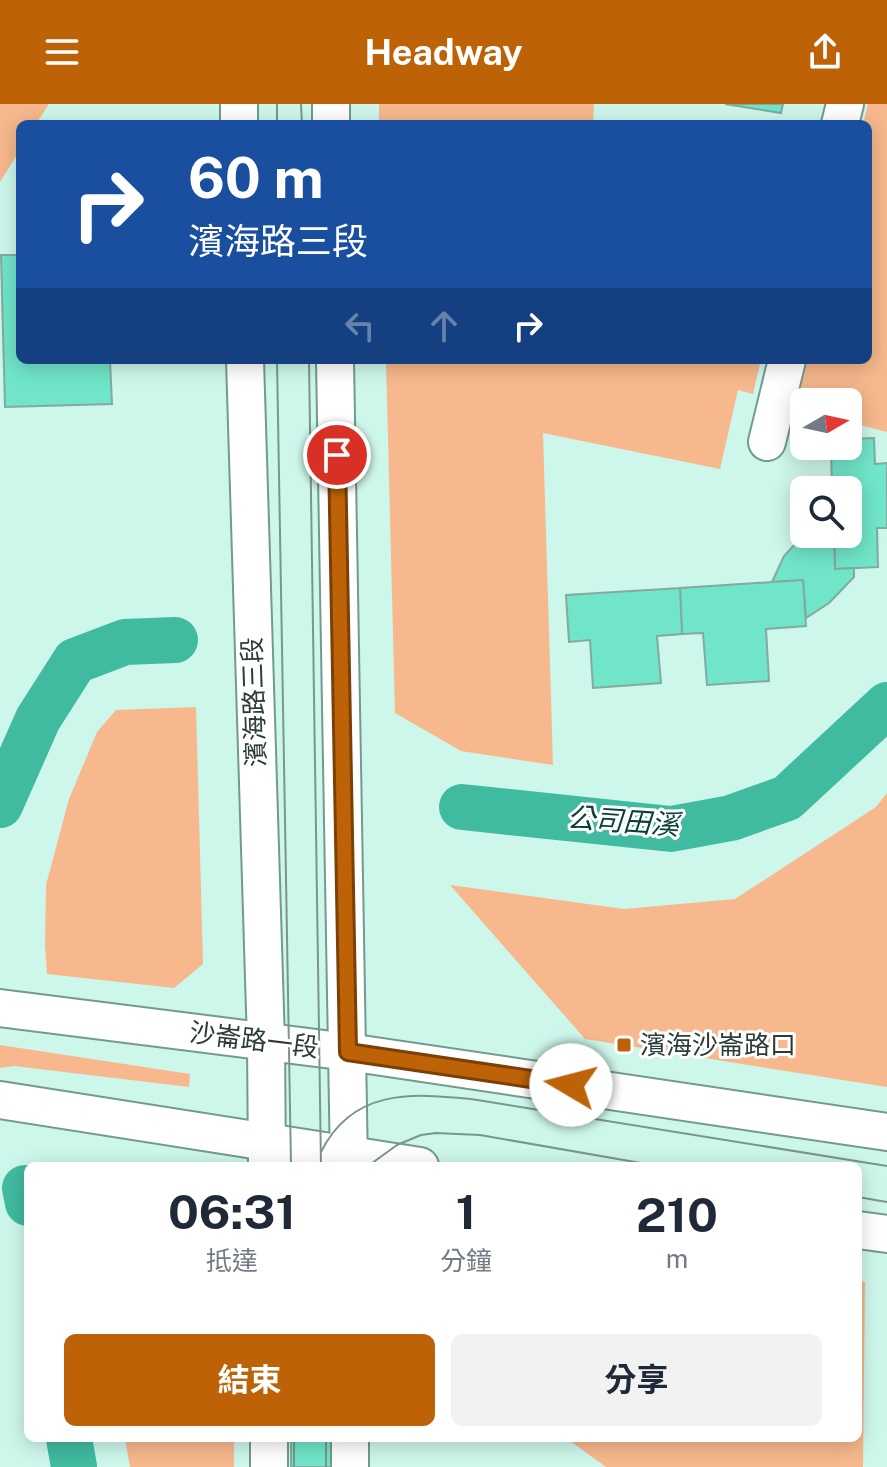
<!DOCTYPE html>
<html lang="zh-TW">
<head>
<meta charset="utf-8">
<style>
	body { margin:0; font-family:"Public Sans","Noto Sans TC",sans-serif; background:#f2f2f3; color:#1f2937; height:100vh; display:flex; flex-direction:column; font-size:30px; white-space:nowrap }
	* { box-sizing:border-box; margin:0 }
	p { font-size:26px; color:#747a83 }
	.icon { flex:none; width:44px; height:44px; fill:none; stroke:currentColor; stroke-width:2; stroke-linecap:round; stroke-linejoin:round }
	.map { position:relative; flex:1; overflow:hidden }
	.sheet { position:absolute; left:24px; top:1058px; width:838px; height:280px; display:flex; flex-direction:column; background:#fff; border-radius:12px; box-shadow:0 4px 20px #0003 }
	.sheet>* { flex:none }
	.top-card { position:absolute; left:16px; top:16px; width:856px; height:244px; border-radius:12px; box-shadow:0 4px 20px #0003; background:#1a4fa0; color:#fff; overflow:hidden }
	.needle { width:52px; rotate:81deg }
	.fabs { position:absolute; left:790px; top:284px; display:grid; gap:16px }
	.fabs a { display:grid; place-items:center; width:72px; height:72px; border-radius:12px; background:#fff; box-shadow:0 4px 20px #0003; font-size:40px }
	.pin { position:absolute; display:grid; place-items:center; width:68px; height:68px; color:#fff; margin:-34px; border:4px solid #fff; border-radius:50%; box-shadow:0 2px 8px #0007 }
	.me { position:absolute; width:88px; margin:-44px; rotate:278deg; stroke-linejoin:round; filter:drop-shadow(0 0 6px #0008) }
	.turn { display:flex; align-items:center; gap:28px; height:168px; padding:0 40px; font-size:36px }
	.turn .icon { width:104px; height:104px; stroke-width:2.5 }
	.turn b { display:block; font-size:56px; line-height:68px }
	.lanes { display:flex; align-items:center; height:76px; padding:0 40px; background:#0003; justify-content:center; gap:40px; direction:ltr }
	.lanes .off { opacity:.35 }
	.eta { display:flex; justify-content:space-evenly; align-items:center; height:136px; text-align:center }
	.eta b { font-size:48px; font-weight:700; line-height:56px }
	.action { display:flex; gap:16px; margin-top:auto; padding:16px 40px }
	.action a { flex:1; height:92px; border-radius:12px; background:#bd6207; color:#fff; font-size:32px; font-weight:700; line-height:92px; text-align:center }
	.action a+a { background:#f2f2f3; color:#1f2937 }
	header { display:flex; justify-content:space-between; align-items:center; height:104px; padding:0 40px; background:#bd6207; color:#fff; font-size:36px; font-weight:700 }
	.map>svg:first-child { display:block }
	.green { fill:#f7b88d }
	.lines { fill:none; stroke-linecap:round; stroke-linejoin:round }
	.river { stroke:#40bba0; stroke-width:46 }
	.building { fill:#70e5c9; stroke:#82aa9e; stroke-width:2 }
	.minor-casing { stroke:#739a8f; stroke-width:40 }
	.minor { stroke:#fff; stroke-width:36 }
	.tram { stroke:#79968d; stroke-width:2 }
	.route-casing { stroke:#7b4005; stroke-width:20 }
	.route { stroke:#bd6207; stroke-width:14 }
	.poi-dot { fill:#bd6207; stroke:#fff; stroke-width:3 }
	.labels { text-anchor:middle; stroke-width:6; stroke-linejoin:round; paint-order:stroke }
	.street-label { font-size:26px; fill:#2b3c37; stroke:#fff }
	.poi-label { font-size:26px; fill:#2b3c37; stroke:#fff; text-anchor:start }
	.water-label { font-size:28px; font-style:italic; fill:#094035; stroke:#fff }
</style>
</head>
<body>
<header><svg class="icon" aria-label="menu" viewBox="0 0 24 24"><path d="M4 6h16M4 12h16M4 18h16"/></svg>Headway<svg class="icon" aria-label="share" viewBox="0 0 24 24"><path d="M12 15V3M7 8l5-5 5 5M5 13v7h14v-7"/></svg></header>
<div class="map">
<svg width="887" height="1363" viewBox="0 0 887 1363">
	<rect width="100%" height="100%" fill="#cef7eb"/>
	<g class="green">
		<path d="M0 0H49L36 20H20V46L0 78Z"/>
		<path d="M379 0H594L593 20H379Z"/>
		<path d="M868 0H887V328L848 318V298H804V309L789 307 802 256H868V20H863Z"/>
		<path d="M386 256H761L753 290 738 286 720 365 543 329 553 661 461 647 395 609Z"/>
		<path d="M196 603 203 860 174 884 47 870 45 841 46 781 69 695 97 628 116 606Z"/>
		<path d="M887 689V983L585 935 450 781 624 805 735 795 876 703Z"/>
		<path d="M0 941 190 970 189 983 14 962 0 964Z"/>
		<path d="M858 1177 865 1178 863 1363H606L566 1334H858Z"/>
		<path d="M125 1334H234V1363H130Z"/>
	</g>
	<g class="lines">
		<g class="river">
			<path d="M0 701 38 615 75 557 125 538 175 536"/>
			<path d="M462 703 671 725 731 714 787 694 887 601"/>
			<path d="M25 1084 28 1099"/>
			<path d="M69 1334 74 1363"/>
		</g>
	</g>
	<g class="building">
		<path d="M725 0H783L781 9Z"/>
		<path d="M1 151H20V256H110L112 300 5 303Z"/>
		<path d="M874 334 875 360 887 359V424H877L878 463 835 465 834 430H848V386H832L831 342H848V335Z"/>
		<path d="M828 430H834L835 465 854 464V473L829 499 806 514 803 476 772 478 784 452 797 438 814 440Z"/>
		<path d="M803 476 806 522 766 525 769 577 707 581 703 529 682 530 680 484Z"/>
		<path d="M680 484 682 530 657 532 661 579 593 584 590 536 569 538 566 491Z"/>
		<rect x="291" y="1334" width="42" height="29"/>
	</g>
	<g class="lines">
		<defs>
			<g id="minor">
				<path d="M239 0V20"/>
				<path d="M331 0V20"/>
				<path d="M840 20 845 0"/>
				<path d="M245 256 266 939 267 1062"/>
				<path d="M335 256 349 1062"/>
				<path d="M767 338 787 256"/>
				<path d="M0 904 348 948 887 1028"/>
				<path d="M0 996 420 1062"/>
				<path d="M858 1126 887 1130"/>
				<path d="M269 1334V1363"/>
				<path d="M350 1334V1363"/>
			</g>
		</defs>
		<use href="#minor" class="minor-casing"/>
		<use href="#minor" class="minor"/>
		<g class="tram">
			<path d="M301 0 302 20"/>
			<path d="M277 20V0"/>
			<path d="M277 256 291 1062"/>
			<path d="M309 256 321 1062"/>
			<path d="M321 1048C352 985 411 989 471 995L887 1062"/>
			<path d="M368 1062 397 1041 421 1031 436 1029 480 1031 658 1062"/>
			<path d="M858 1093 887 1098"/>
			<path d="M294 1334V1363"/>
			<path d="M326 1334V1363"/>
		</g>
	</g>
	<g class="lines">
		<defs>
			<path id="route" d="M337 351 348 948 571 981"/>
		</defs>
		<use href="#route" class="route-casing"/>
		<use href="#route" class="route"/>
	</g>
	<rect class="poi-dot" x="616" y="933" width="16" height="16" rx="4"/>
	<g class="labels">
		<g class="street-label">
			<text transform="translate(254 598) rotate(-92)" y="9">濱海路三段</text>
			<text transform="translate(254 936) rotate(7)" y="9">沙崙路一段</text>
		</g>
		<g class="poi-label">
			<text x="640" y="950">濱海沙崙路口</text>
		</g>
		<g class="water-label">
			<text transform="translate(623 717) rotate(4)" y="10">公司田溪</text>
		</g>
	</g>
</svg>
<div class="fabs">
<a><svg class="needle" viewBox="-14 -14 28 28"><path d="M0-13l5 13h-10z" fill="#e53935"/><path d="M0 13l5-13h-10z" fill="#747a83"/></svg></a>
<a><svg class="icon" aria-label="search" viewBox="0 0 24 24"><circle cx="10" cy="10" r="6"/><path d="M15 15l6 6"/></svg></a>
</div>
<div class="pin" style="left:337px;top:351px;background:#d93025"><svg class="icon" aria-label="arrive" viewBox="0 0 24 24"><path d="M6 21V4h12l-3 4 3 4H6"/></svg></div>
<svg class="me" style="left:571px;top:981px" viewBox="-20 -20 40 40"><circle r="19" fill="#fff"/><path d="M0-13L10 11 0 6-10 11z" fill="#bd6207"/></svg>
<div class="top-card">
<div class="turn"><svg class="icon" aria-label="right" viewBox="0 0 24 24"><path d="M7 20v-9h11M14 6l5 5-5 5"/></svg><div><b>60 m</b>濱海路三段</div></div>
<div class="lanes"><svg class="icon off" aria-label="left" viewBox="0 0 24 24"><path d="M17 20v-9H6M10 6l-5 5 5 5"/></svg><svg class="icon off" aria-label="ahead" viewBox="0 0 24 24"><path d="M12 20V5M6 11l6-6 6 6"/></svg><svg class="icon" aria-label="right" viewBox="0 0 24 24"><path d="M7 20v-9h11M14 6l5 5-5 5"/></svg></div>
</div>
<section class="sheet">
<div class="eta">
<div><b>06:31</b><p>抵達</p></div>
<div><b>1</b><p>分鐘</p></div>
<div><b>210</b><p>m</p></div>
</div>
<div class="action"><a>結束</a><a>分享</a></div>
</section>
</div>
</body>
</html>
